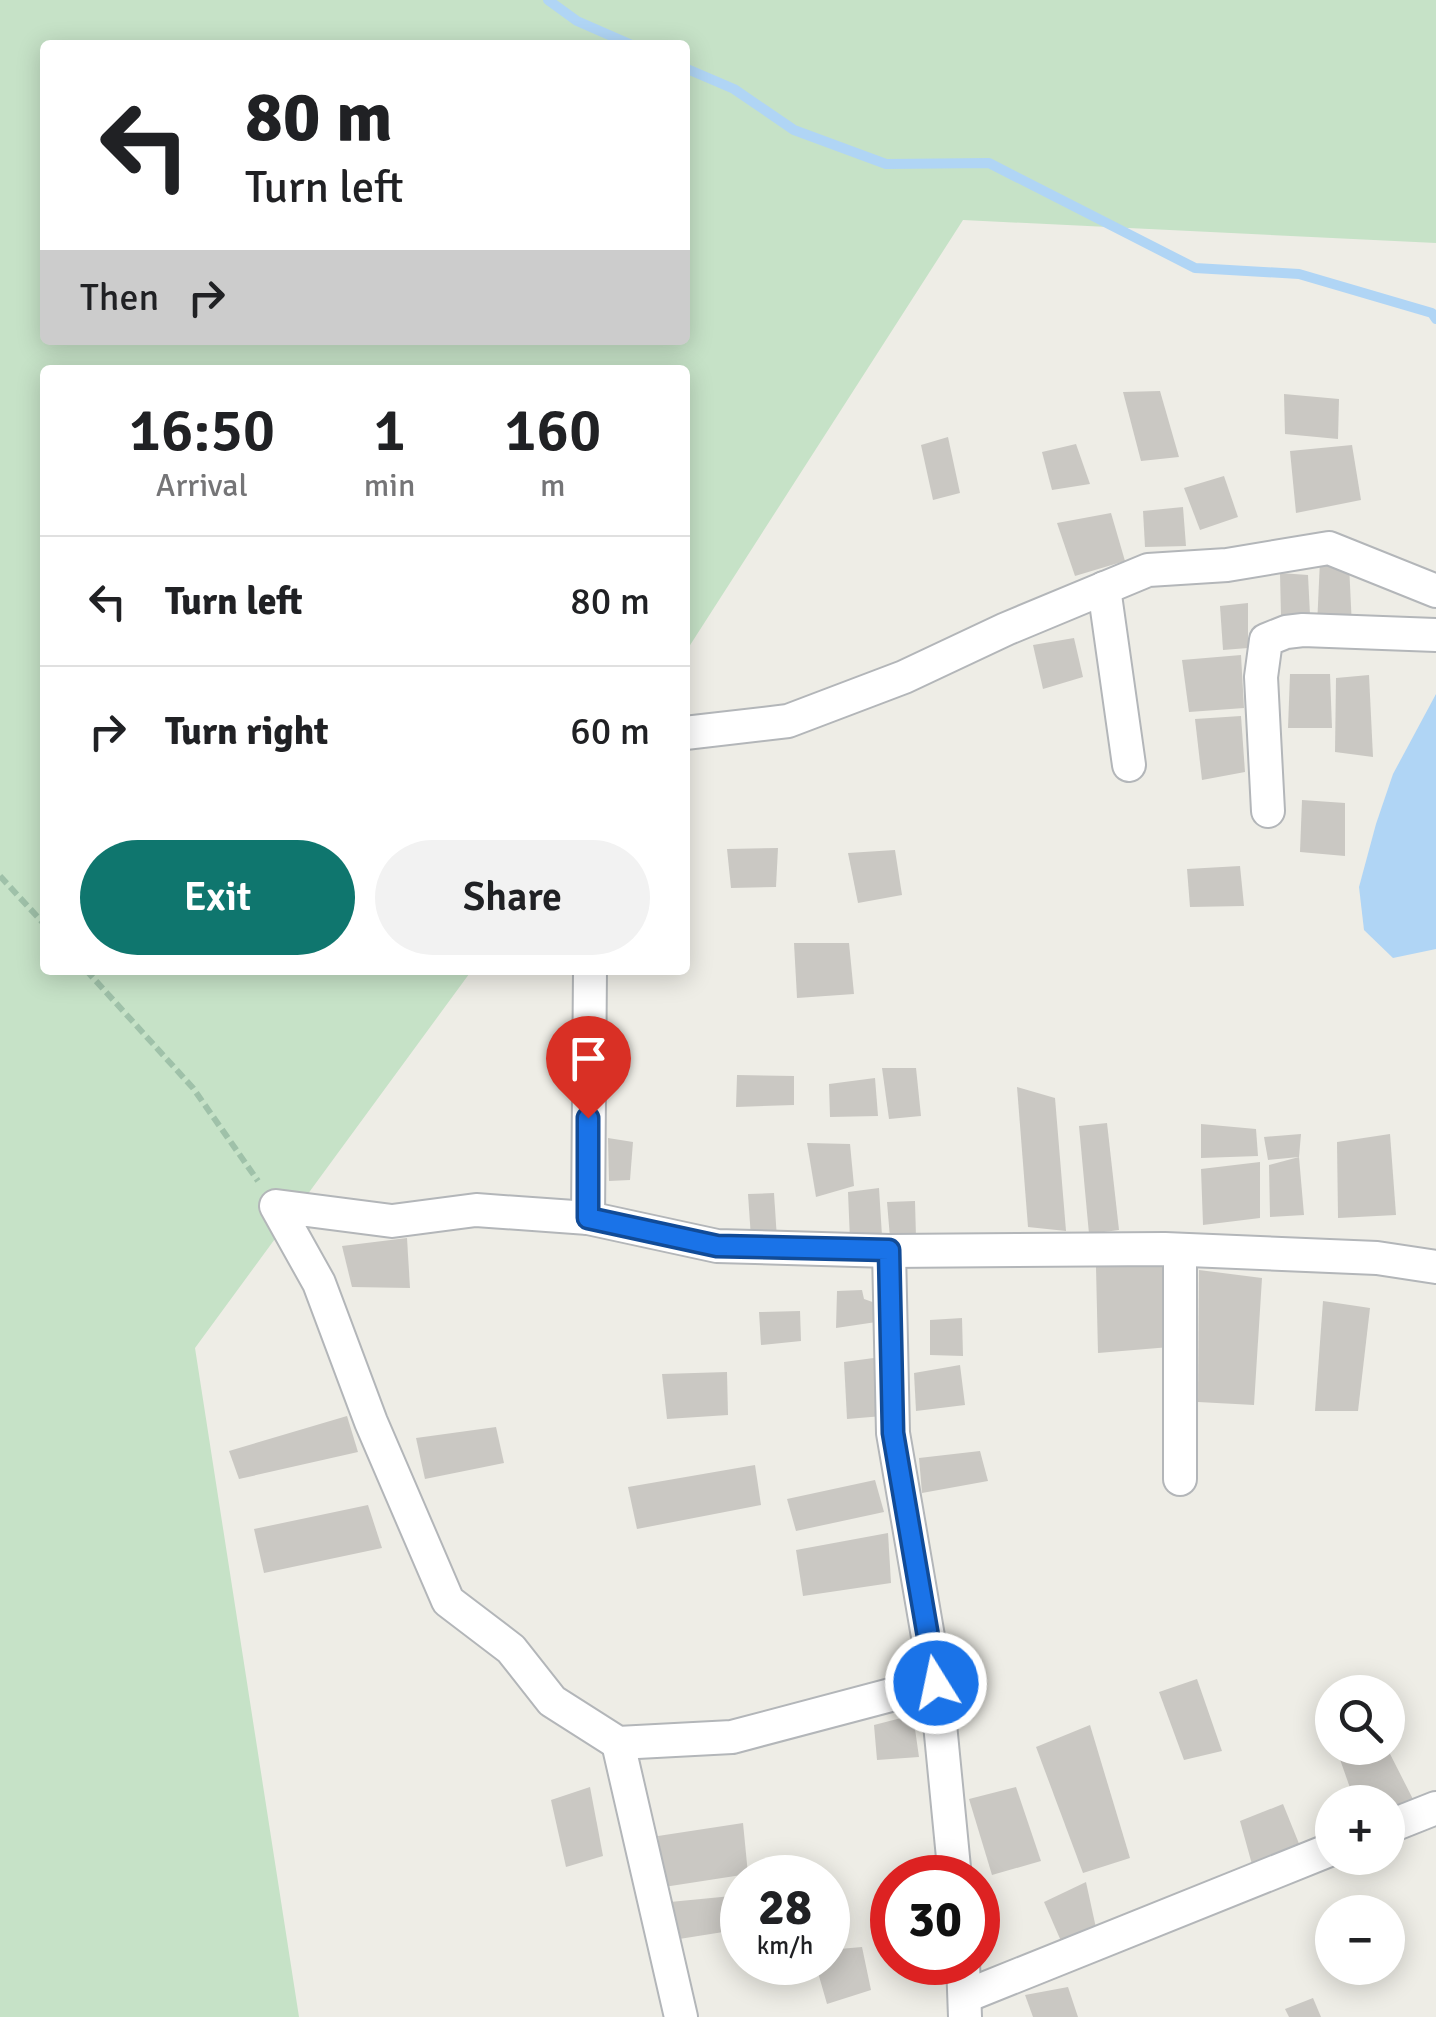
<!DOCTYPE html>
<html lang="en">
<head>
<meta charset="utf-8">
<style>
	body { margin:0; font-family:Signika,sans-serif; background:#f2f2f2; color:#202124; height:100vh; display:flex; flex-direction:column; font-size:38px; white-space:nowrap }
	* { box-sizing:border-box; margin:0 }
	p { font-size:32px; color:#757577 }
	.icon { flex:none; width:55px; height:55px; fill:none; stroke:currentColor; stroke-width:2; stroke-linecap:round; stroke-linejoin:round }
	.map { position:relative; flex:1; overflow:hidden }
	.panel { position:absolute; left:40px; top:365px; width:650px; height:610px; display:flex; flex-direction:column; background:#fff; border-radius:10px; box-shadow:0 5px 25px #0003 }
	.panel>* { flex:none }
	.top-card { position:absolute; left:40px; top:40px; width:650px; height:305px; border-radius:10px; box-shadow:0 5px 25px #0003; background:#fff; color:#202124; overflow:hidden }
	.controls { position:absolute; left:1315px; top:1675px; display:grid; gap:20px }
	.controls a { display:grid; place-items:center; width:90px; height:90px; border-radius:50%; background:#fff; box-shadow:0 5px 25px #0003; font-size:50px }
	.speed { position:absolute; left:720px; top:1855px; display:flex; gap:20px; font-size:50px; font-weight:700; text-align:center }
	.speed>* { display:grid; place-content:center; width:130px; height:130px; border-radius:50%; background:#fff; box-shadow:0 5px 25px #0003; line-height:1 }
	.speed small { font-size:25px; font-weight:400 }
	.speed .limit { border:15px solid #d22; background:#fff; color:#111 }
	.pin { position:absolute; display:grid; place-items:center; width:85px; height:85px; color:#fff; margin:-102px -42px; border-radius:50% 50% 50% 0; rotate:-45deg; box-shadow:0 0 10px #0007 }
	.pin .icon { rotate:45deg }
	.me { position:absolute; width:110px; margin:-55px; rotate:350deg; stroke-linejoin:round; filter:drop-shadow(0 0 8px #0008) }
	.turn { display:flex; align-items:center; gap:35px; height:210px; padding:0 40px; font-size:45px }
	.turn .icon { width:130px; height:130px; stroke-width:2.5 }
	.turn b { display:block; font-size:70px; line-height:85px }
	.then { display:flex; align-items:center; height:95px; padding:0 40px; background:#0003; gap:20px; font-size:38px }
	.eta { display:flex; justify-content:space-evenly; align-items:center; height:170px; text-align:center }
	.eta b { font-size:60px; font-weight:600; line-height:70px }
	.action { display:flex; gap:20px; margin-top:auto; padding:20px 40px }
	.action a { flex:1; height:115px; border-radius:60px; background:#0f766e; color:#fff; font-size:40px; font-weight:600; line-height:115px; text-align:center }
	.action a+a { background:#f2f2f2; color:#202124 }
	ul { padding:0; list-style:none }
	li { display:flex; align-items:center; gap:30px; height:130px; padding:0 40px; border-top:2px solid #e0e0e0 }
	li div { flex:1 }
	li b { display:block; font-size:38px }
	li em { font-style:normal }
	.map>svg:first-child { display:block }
	.green { fill:#c6e2c7; fill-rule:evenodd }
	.water { fill:#b0d5f5 }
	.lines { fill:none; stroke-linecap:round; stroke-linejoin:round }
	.stream { stroke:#b0d5f5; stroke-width:10 }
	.building { fill:#cac8c3 }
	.street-casing { stroke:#b3b6b9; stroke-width:36 }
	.path { stroke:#9fc1a9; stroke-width:6; stroke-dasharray:10 5; stroke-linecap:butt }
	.street { stroke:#fff; stroke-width:32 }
	.route-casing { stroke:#114b97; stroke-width:25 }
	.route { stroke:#1a73e8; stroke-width:18 }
</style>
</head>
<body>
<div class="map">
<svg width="1436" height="2017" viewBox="0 0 1436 2017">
	<rect width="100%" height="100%" fill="#eeede6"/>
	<path class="green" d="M0 0H1436V243L963 220 685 653V370H45V970H472L195 1348 299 2017H0ZM45 45H685V340H45Z"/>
	<path class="water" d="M1436 694V949L1393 958 1364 930 1359 887 1376 824 1393 774Z"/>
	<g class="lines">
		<g class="stream">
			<path d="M548 0 577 21 632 45"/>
			<path d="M685 68 734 89 794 130 886 164 989 163 1195 268 1299 274 1432 313 1436 319"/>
		</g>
	</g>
	<g class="building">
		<path d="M1160 391 1179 457 1141 461 1123 392Z"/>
		<path d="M1284 394 1339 399 1338 439 1285 434Z"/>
		<path d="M948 437 960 493 933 500 921 445Z"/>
		<path d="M1076 444 1090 484 1052 490 1042 452Z"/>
		<path d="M1352 445 1361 500 1296 513 1290 451Z"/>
		<path d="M1224 476 1238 517 1200 530 1184 488Z"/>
		<path d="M1183 507 1186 546 1145 547 1143 511Z"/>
		<path d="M1111 513 1125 561 1075 576 1057 523Z"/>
		<path d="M1320 560 1349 564 1352 627 1317 626Z"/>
		<path d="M1280 573 1308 575 1310 615 1281 616Z"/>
		<path d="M1248 603V648L1223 650 1220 606Z"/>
		<path d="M1074 638 1083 677 1043 689 1033 645Z"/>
		<path d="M1241 655 1244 708 1189 712 1182 660Z"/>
		<path d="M1290 674H1330L1332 728H1288Z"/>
		<path d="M1369 675 1373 757 1335 752 1336 678Z"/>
		<path d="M1241 716 1245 772 1202 780 1195 719Z"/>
		<path d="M1302 800 1345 803V856L1300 852Z"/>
		<path d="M778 848 776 887 731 888 727 849Z"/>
		<path d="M895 850 902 895 858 903 848 853Z"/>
		<path d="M1240 866 1244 906 1190 907 1187 869Z"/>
		<path d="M794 943H849L854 994 797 998Z"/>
		<path d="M882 1068H916L921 1116 889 1119Z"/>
		<path d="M737 1075 794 1076V1105L736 1107Z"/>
		<path d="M875 1078 878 1116 830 1117 829 1084Z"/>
		<path d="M1017 1087 1055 1098 1066 1231 1028 1227Z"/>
		<path d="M1107 1123 1119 1230 1089 1234 1079 1126Z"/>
		<path d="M1201 1124 1256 1129 1258 1156 1201 1158Z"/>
		<path d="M1301 1134 1299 1157 1268 1160 1264 1137Z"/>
		<path d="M1390 1134 1396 1215 1338 1218 1337 1142Z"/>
		<path d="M608 1138 633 1142 630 1180 609 1181Z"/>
		<path d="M807 1143 850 1144 854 1186 816 1197Z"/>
		<path d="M1299 1157 1304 1215 1270 1217 1269 1165Z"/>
		<path d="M1260 1162V1218L1203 1225 1201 1169Z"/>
		<path d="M879 1188 882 1236 850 1240 848 1192Z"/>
		<path d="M774 1193 777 1239 751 1238 748 1194Z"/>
		<path d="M915 1201 916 1238H890L887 1202Z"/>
		<path d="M407 1238 410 1288 352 1287 342 1246Z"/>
		<path d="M1166 1263 1170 1347 1098 1353 1096 1267Z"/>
		<path d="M1199 1270 1262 1278 1254 1405 1198 1402Z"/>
		<path d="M862 1290 864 1299 881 1305 883 1321 836 1328 837 1291Z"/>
		<path d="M1323 1301 1370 1308 1358 1411H1315Z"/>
		<path d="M800 1311 801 1341 761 1345 759 1312Z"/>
		<path d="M962 1318 963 1356 930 1355V1320Z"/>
		<path d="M881 1357 883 1416 847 1419 844 1362Z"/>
		<path d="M960 1365 965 1405 916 1411 914 1373Z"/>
		<path d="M727 1372 728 1415 667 1419 662 1374Z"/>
		<path d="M347 1416 358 1452 239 1479 229 1451Z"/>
		<path d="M496 1427 504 1463 425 1479 416 1438Z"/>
		<path d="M980 1451 988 1481 922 1493 919 1458Z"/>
		<path d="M755 1465 761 1505 637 1529 628 1487Z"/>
		<path d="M875 1480 884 1512 796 1531 787 1499Z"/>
		<path d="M368 1505 382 1548 264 1573 254 1529Z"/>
		<path d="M888 1533 891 1583 803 1596 796 1550Z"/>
		<path d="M1197 1679 1222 1751 1184 1760 1159 1692Z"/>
		<path d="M913 1715 919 1757 877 1760 874 1725Z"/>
		<path d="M1090 1725 1130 1858 1083 1873 1036 1747Z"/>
		<path d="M1336 1748H1387L1418 1809 1388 1817V1802H1355Z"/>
		<path d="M590 1787 603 1856 566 1867 551 1800Z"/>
		<path d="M1016 1787 1041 1861 992 1875 969 1799Z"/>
		<path d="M1283 1804 1302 1851 1253 1868 1240 1821Z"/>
		<path d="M743 1823 748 1874 664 1887 658 1836Z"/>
		<path d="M1086 1882 1096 1928 1061 1941 1044 1902Z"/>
		<path d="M742 1895V1929L673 1940 670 1902Z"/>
		<path d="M862 1947 871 1990 827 2004 815 1962H828V1950Z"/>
		<path d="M1068 1987 1078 2017H1033L1025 1995Z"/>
		<path d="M1313 1998 1321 2017H1289L1285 2009Z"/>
	</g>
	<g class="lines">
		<defs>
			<g id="street">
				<path d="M1104 588 1129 765"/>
				<path d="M685 733 788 721 904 677 1006 629 1148 570 1227 565 1329 548 1436 591"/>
				<path d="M1268 811 1261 677 1266 640 1286 632 1303 630 1436 635"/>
				<path d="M588 1218 590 970"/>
				<path d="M889 1251 893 1433 936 1683 955 1878"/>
				<path d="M1180 1479V1250"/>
				<path d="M936 1683 732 1737 618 1743 552 1701 511 1649 448 1601 371 1422 319 1283 276 1206 392 1221 476 1210 588 1218 717 1246 889 1251 1165 1249 1377 1258 1436 1267"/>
				<path d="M618 1743 681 2017"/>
				<path d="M1388 1827 1436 1808"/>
				<path d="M963 1962 965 2017"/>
				<path d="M966 1996 1332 1849"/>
			</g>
		</defs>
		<use href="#street" class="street-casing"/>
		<g class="path">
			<path d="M0 876 45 925"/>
			<path d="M86 970 193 1088 258 1181"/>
		</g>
		<use href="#street" class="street"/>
	</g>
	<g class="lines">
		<defs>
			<path id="route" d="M588 1118V1218L717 1246 889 1250 893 1433 936 1683"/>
		</defs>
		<use href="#route" class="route-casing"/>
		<use href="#route" class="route"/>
	</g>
</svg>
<div class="controls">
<a><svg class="icon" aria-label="search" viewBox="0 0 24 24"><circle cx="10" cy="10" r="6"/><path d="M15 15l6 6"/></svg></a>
<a>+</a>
<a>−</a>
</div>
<div class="speed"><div>28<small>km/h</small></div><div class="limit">30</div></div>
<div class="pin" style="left:588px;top:1118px;background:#d93025"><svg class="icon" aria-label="arrive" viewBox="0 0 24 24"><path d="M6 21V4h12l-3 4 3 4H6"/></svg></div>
<svg class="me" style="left:936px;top:1683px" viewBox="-20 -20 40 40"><circle r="17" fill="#1a73e8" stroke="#fff" stroke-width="3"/><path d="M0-11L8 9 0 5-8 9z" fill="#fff"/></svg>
<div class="top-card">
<div class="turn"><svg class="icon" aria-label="left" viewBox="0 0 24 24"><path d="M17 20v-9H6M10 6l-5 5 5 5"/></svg><div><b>80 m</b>Turn left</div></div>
<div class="then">Then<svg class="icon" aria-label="right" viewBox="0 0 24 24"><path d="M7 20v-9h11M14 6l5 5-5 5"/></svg></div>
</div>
<section class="panel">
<div class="eta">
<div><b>16:50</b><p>Arrival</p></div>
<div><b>1</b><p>min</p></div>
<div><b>160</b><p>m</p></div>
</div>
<ul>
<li><svg class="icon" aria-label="left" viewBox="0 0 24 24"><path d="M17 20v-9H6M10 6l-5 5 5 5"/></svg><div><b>Turn left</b></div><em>80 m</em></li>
<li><svg class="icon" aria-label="right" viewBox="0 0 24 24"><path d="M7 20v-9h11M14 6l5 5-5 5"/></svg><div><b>Turn right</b></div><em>60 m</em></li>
</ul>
<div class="action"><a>Exit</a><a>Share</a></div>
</section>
</div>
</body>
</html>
